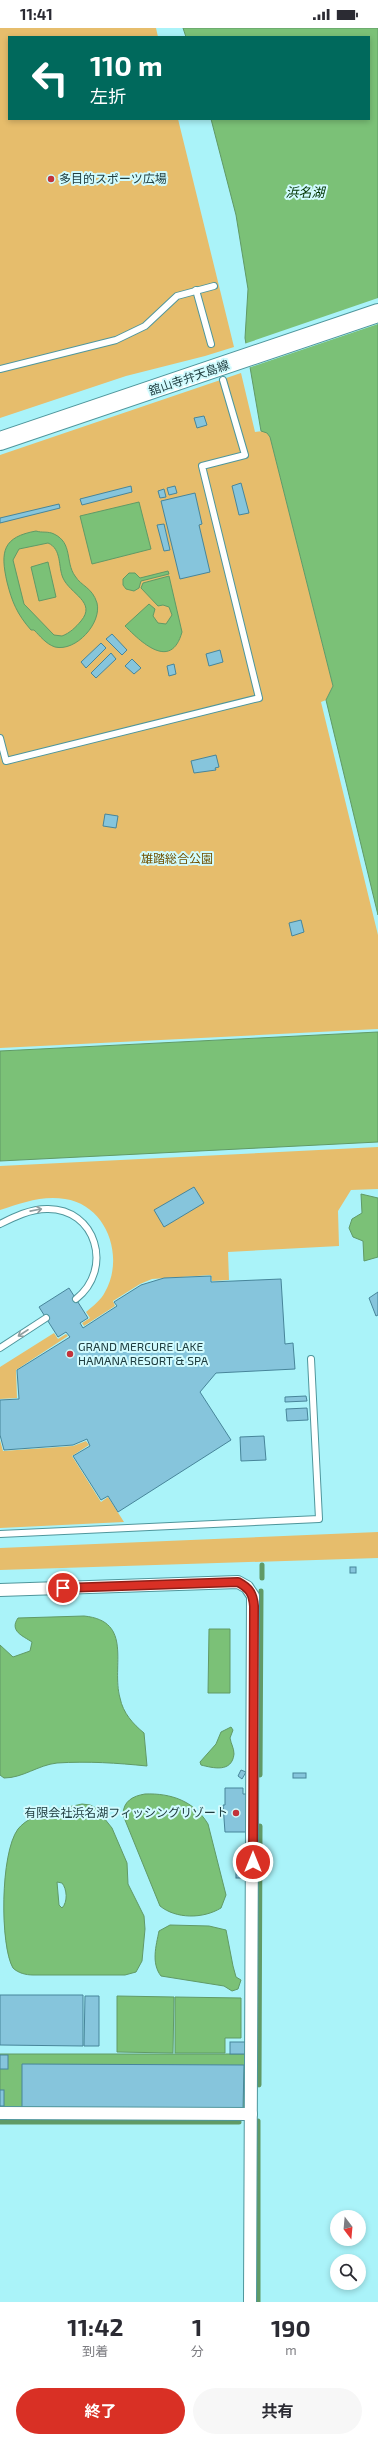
<!DOCTYPE html>
<html lang="ja">
<head>
<meta charset="utf-8">
<style>
	body { margin:0; font-family:"Exo 2","Noto Sans JP",sans-serif; background:#f7f7f7; color:#2b2b33; height:100vh; display:flex; flex-direction:column; font-size:15px; white-space:nowrap }
	* { box-sizing:border-box; margin:0 }
	p { font-size:13px; color:#7c7c81 }
	.icon { flex:none; width:22px; height:22px; fill:none; stroke:currentColor; stroke-width:2; stroke-linecap:round; stroke-linejoin:round }
	.map { position:relative; height:2274px; overflow:hidden }
	.details { display:flex; flex-direction:column; background:#fff; flex:1 }
	.details>* { flex:none }
	.guide { position:absolute; left:8px; top:8px; width:362px; height:84px; border-radius:0px; box-shadow:0 2px 6px #0003; background:#00695c; color:#fff; overflow:hidden }
	.needle { width:26px; rotate:164deg }
	.tools { position:absolute; left:330px; top:2182px; display:grid; gap:8px }
	.tools a { display:grid; place-items:center; width:36px; height:36px; border-radius:50%; background:#fff; box-shadow:0 2px 6px #0003; font-size:20px }
	.pin { position:absolute; display:grid; place-items:center; width:34px; height:34px; color:#fff; margin:-17px; border:2px solid #fff; border-radius:50%; box-shadow:0 1px 4px #0007 }
	.me { position:absolute; width:44px; margin:-22px; rotate:0deg; stroke-linejoin:round; filter:drop-shadow(0 0 3px #0008) }
	.turn { display:flex; align-items:center; gap:14px; height:84px; padding:0 16px; font-size:18px }
	.turn .icon { width:52px; height:52px; stroke-width:2.5 }
	.turn b { display:block; font-size:28px; line-height:34px }
	.eta { display:flex; justify-content:space-evenly; align-items:center; height:68px; text-align:center }
	.eta b { font-size:24px; font-weight:700; line-height:28px }
	.primary-button { display:flex; gap:8px; margin-top:auto; padding:8px 16px }
	.primary-button a { flex:1; height:46px; border-radius:24px; background:#d93025; color:#fff; font-size:16px; font-weight:700; line-height:46px; text-align:center }
	.primary-button a+a { background:#f7f7f7; color:#2b2b33 }
	.status { display:flex; justify-content:space-between; align-items:center; height:28px; padding:0 20px; background:#fff; direction:ltr }
	.status svg { height:11px; fill:currentColor }
	.map>svg:first-child { display:block }
	.green { fill:#e6bd6c }
	.water { fill:#7bc177; stroke:#609a66; fill-rule:evenodd }
	.pier { fill:#aaf3f9 }
	.lines { fill:none; stroke-linecap:round; stroke-linejoin:round }
	.stream { stroke:#609a66; stroke-width:5 }
	.building { fill:#86c5dc; stroke:#47859a }
	.service-casing { stroke:#4f969c; stroke-width:8 }
	.minor-casing { stroke:#4f969c; stroke-width:14 }
	.secondary-casing { stroke:#4f969c; stroke-width:20 }
	.service { stroke:#fff; stroke-width:6 }
	.minor { stroke:#fff; stroke-width:12 }
	.secondary { stroke:#fff; stroke-width:18 }
	.oneway { stroke:#909ea0 }
	.route-casing { stroke:#8d1f18; stroke-width:10 }
	.route { stroke:#d93025; stroke-width:7 }
	.poi-dot { fill:#c3333b; stroke:#d1fbfe; stroke-width:1.5 }
	.labels { text-anchor:middle; stroke-width:4; stroke-linejoin:round; paint-order:stroke }
	.poi-label { font-size:12px; fill:#203e40; stroke:#d1fbfe; text-anchor:start }
	.street-label { font-size:12px; fill:#203e40; stroke:#d1fbfe }
	.park-label { font-size:12px; fill:#6f5000; stroke:#d1fbfe }
	.water-label { font-size:13px; font-style:italic; fill:#013402; stroke:#d1fbfe }
</style>
</head>
<body>
<div class="status"><b>11:41</b><svg viewBox="0 0 49 12"><path d="M0 12V9h3v3zM5 12V6h3v6zM10 12V3h3v9zM15 12V0h3v12zM26 1h20v11H26zM47 4h2v5h-2z"/></svg></div>
<div class="map">
<svg width="378" height="2274" viewBox="0 0 378 2274">
	<rect width="100%" height="100%" fill="#aaf3f9"/>
	<g class="green">
		<path d="M0 0H156L158 9H9V91H178L234 319 205 328 126 348 0 390Z"/>
		<path d="M241 345 255 404C262 403 266 402 270 409L333 658 326 672 321 674 378 907V1001L0 1020V427Z"/>
		<path d="M378 1119V1161L351 1162 338 1183 339 1218 228 1224 229 1252 212 1253 211 1247 152 1251 140 1256 113 1273 115 1278 84 1298 82 1295 90 1290 86 1284C93 1278 101 1272 105 1264 125 1229 107 1177 65 1171 43 1167 21 1175 0 1182V1138Z"/>
		<path d="M54 1305 58 1311 66 1306 68 1308 16 1342 17 1370 0 1371V1339Z"/>
		<path d="M0 1412 3 1423 73 1418 86 1413 89 1417 72 1428 101 1474 108 1469 124 1494 0 1500Z"/>
		<path d="M378 1504V1530L0 1542V1520Z"/>
	</g>
	<g class="water">
		<path d="M183 0H378V887L326 672 333 658 270 409 267 405 261 403 245 310 248 261 236 187 211 91H369V9H186Z"/>
		<path d="M139 474 151 521 92 536 80 488Z"/>
		<path d="M36 503C42 505 48 503 54 506 73 515 65 534 75 548 82 559 92 559 97 575 102 595 76 624 55 619 46 616 40 608 34 602H31C17 586 12 574 7 554 0 523 3 509 36 503ZM48 515C62 521 58 539 63 550 70 566 97 574 81 593 76 599 70 605 62 608L54 607 24 576 13 532 19 521Z"/>
		<path d="M48 534 56 569 39 573 31 539Z"/>
		<path d="M168 543 169 546 141 553 139 560 134 563 126 561 123 557V551L129 545H135L140 550Z"/>
		<path d="M169 548 182 604C171 644 140 613 125 598L149 576 155 581 153 588 158 595 166 596 172 587 169 579 163 577 158 578 141 560 143 555Z"/>
		<path d="M378 1004V1114L0 1133V1023Z"/>
		<path d="M361 1166 378 1170V1229L364 1233 363 1213 353 1209 349 1200 352 1191 362 1185Z"/>
		<path d="M84 1588C134 1593 111 1638 120 1670 123 1685 133 1696 144 1705L147 1738C117 1735 88 1733 57 1735 38 1737 23 1750 4 1750L0 1747V1617L13 1629 30 1623 32 1614C23 1608 9 1603 18 1590Z"/>
		<path d="M209 1601H230V1665H208Z"/>
		<path d="M231 1699 233 1702 230 1710C231 1716 234 1720 234 1726 232 1745 213 1740 201 1737L200 1734 216 1716 221 1704Z"/>
		<path d="M145 1766C171 1765 194 1773 208 1796L226 1867 221 1880C203 1891 176 1891 160 1878L123 1787C123 1773 133 1768 145 1766Z"/>
		<path d="M82 1776 90 1777 96 1780 112 1800 127 1835 128 1856 144 1888 145 1901 142 1933 136 1944 125 1947H33C26 1947 18 1945 13 1940 0 1918 0 1825 18 1801 32 1784 61 1781 82 1776ZM57 1854 62 1855C67 1861 68 1874 62 1880L59 1877Z"/>
		<path d="M170 1897 209 1898 226 1902 233 1938 236 1949 241 1952 238 1961 232 1963 224 1958 161 1948C151 1935 156 1918 159 1903Z"/>
		<path d="M117 1968 174 1969 173 2025 117 2024Z"/>
		<path d="M175 1969 241 1970V2010H225V2025H175Z"/>
		<path d="M0 2026H247V2082L0 2081Z"/>
	</g>
	<path class="pier" d="M378 270V296L248 340 244 316Z"/>
	<g class="lines">
		<g class="stream">
			<path d="M262 1550V1537"/>
			<path d="M260 1747 261 1563"/>
			<path d="M259 2057 260 1798"/>
			<path d="M0 2094H239"/>
			<path d="M258 2274V2093"/>
		</g>
	</g>
	<g class="building">
		<path d="M204 388 207 397 197 400 194 390Z"/>
		<path d="M241 455 249 485 239 487 232 458Z"/>
		<path d="M131 458 132 464 82 477 80 471Z"/>
		<path d="M175 458 177 465 169 467 167 460Z"/>
		<path d="M164 461 166 469 160 470 158 463Z"/>
		<path d="M195 465 202 496 199 497 210 544 180 551 161 473Z"/>
		<path d="M59 476 60 480 0 495V490Z"/>
		<path d="M164 496 170 522 164 523 157 497Z"/>
		<path d="M112 606 127 622 122 627 106 611Z"/>
		<path d="M101 615 106 620 86 640 81 634Z"/>
		<path d="M220 622 223 634 209 638 206 626Z"/>
		<path d="M111 625 116 631 96 650 91 645Z"/>
		<path d="M132 631 141 640 134 646 125 638Z"/>
		<path d="M174 636 176 646 169 648 167 638Z"/>
		<path d="M216 727 219 739 215 740 216 742 194 745 191 733Z"/>
		<path d="M105 786 118 788 116 800 103 798Z"/>
		<path d="M301 892 304 904 292 908 289 895Z"/>
		<path d="M194 1159 204 1175 164 1199 154 1182Z"/>
		<path d="M211 1248V1254L281 1251 285 1316 293 1315 295 1341 216 1345 200 1364 231 1412 118 1484 108 1468 101 1472 73 1428 90 1418 87 1411 73 1417 4 1422 0 1407V1372L19 1371 17 1342 70 1309 66 1304 58 1309 39 1279 69 1260 88 1290 80 1295 83 1300 117 1278 114 1274 141 1257 164 1250Z"/>
		<path d="M378 1264V1287L376 1288 369 1270Z"/>
		<path d="M306 1368 307 1373 285 1374V1369Z"/>
		<path d="M307 1380 308 1392 287 1393 286 1381Z"/>
		<path d="M264 1408 266 1432 241 1433 240 1409Z"/>
		<rect x="350" y="1539" width="6" height="6"/>
		<path d="M241 1742 246 1744 242 1751 238 1748Z"/>
		<rect x="293" y="1745" width="13" height="5"/>
		<path d="M225 1760H243V1766H247L246 1804H225L223 1777H225Z"/>
		<rect x="236" y="1825" width="6" height="8"/>
		<rect x="236" y="1842" width="6" height="8"/>
		<path d="M0 1967H83V2018L0 2017Z"/>
		<path d="M85 1968H99V2018H84Z"/>
		<rect x="230" y="2014" width="16" height="12"/>
		<rect x="0" y="2027" width="8" height="14"/>
		<path d="M22 2036 244 2037 243 2082H22Z"/>
		<rect x="0" y="2062" width="4" height="16"/>
	</g>
	<g class="lines">
		<defs>
			<g id="service">
				<path d="M196 262 211 316"/>
				<path d="M0 341 116 312 145 298 177 268 214 258"/>
				<path d="M0 710 6 733 259 670 202 438 245 427 223 352"/>
				<path d="M0 1196C14 1189 30 1181 47 1181 96 1180 114 1241 76 1271"/>
				<path d="M0 1320 46 1290"/>
				<path d="M0 1506 319 1491 311 1331"/>
			</g>
			<g id="minor">
				<path d="M0 1562 238 1554 247 1559 253 1568 250 2274"/>
				<path d="M0 2085 251 2086"/>
			</g>
			<path id="secondary" d="M0 413 378 285"/>
		</defs>
		<use href="#service" class="service-casing"/>
		<use href="#minor" class="minor-casing"/>
		<use href="#secondary" class="secondary-casing"/>
		<use href="#service" class="service"/>
		<use href="#minor" class="minor"/>
		<use href="#secondary" class="secondary"/>
	</g>
	<defs><path id="oneway-shaft" d="M-6 0H5M1.5-3L5.5 0L1.5 3" fill="none" stroke-width="1.6" stroke-linecap="round" stroke-linejoin="round"/></defs>
	<g class="oneway">
		<use href="#oneway-shaft" transform="translate(36 1182) rotate(-11)"/>
		<use href="#oneway-shaft" transform="translate(23 1305) rotate(147)"/>
	</g>
	<g class="lines">
		<defs>
			<path id="route" d="M63 1560 238 1554C249 1560 253 1565 254 1578L253 1834"/>
		</defs>
		<use href="#route" class="route-casing"/>
		<use href="#route" class="route"/>
	</g>
	<g class="poi-dot">
		<circle cx="51" cy="151" r="4"/>
		<circle cx="70" cy="1326" r="4"/>
		<circle cx="236" cy="1785" r="4"/>
	</g>
	<g class="labels">
		<g class="poi-label">
			<text x="59" y="155">多目的スポーツ広場</text>
			<text x="78" y="1323">GRAND MERCURE LAKE<tspan x="78" dy="14">HAMANA RESORT &amp; SPA</tspan></text>
			<text x="228" y="1789" text-anchor="end">有限会社浜名湖フィッシングリゾート</text>
		</g>
		<g class="street-label">
			<text transform="translate(189 350) rotate(-19)" y="4">舘山寺弁天島線</text>
		</g>
		<g class="park-label">
			<text x="177" y="835">雄踏総合公園</text>
		</g>
		<g class="water-label">
			<text x="305" y="169">浜名湖</text>
		</g>
	</g>
</svg>
<div class="tools">
<a><svg class="needle" viewBox="-14 -14 28 28"><path d="M0-13l5 13h-10z" fill="#e53935"/><path d="M0 13l5-13h-10z" fill="#7c7c81"/></svg></a>
<a><svg class="icon" aria-label="search" viewBox="0 0 24 24"><circle cx="10" cy="10" r="6"/><path d="M15 15l6 6"/></svg></a>
</div>
<div class="pin" style="left:63px;top:1560px;background:#d93025"><svg class="icon" aria-label="arrive" viewBox="0 0 24 24"><path d="M6 21V4h12l-3 4 3 4H6"/></svg></div>
<svg class="me" style="left:253px;top:1834px" viewBox="-20 -20 40 40"><circle r="17" fill="#d93025" stroke="#fff" stroke-width="3"/><path d="M0-11L8 9 0 5-8 9z" fill="#fff"/></svg>
<div class="guide">
<div class="turn"><svg class="icon" aria-label="left" viewBox="0 0 24 24"><path d="M17 20v-9H6M10 6l-5 5 5 5"/></svg><div><b>110 m</b>左折</div></div>
</div>
</div>
<section class="details">
<div class="eta">
<div><b>11:42</b><p>到着</p></div>
<div><b>1</b><p>分</p></div>
<div><b>190</b><p>m</p></div>
</div>
<div class="primary-button"><a>終了</a><a>共有</a></div>
</section>
</body>
</html>
